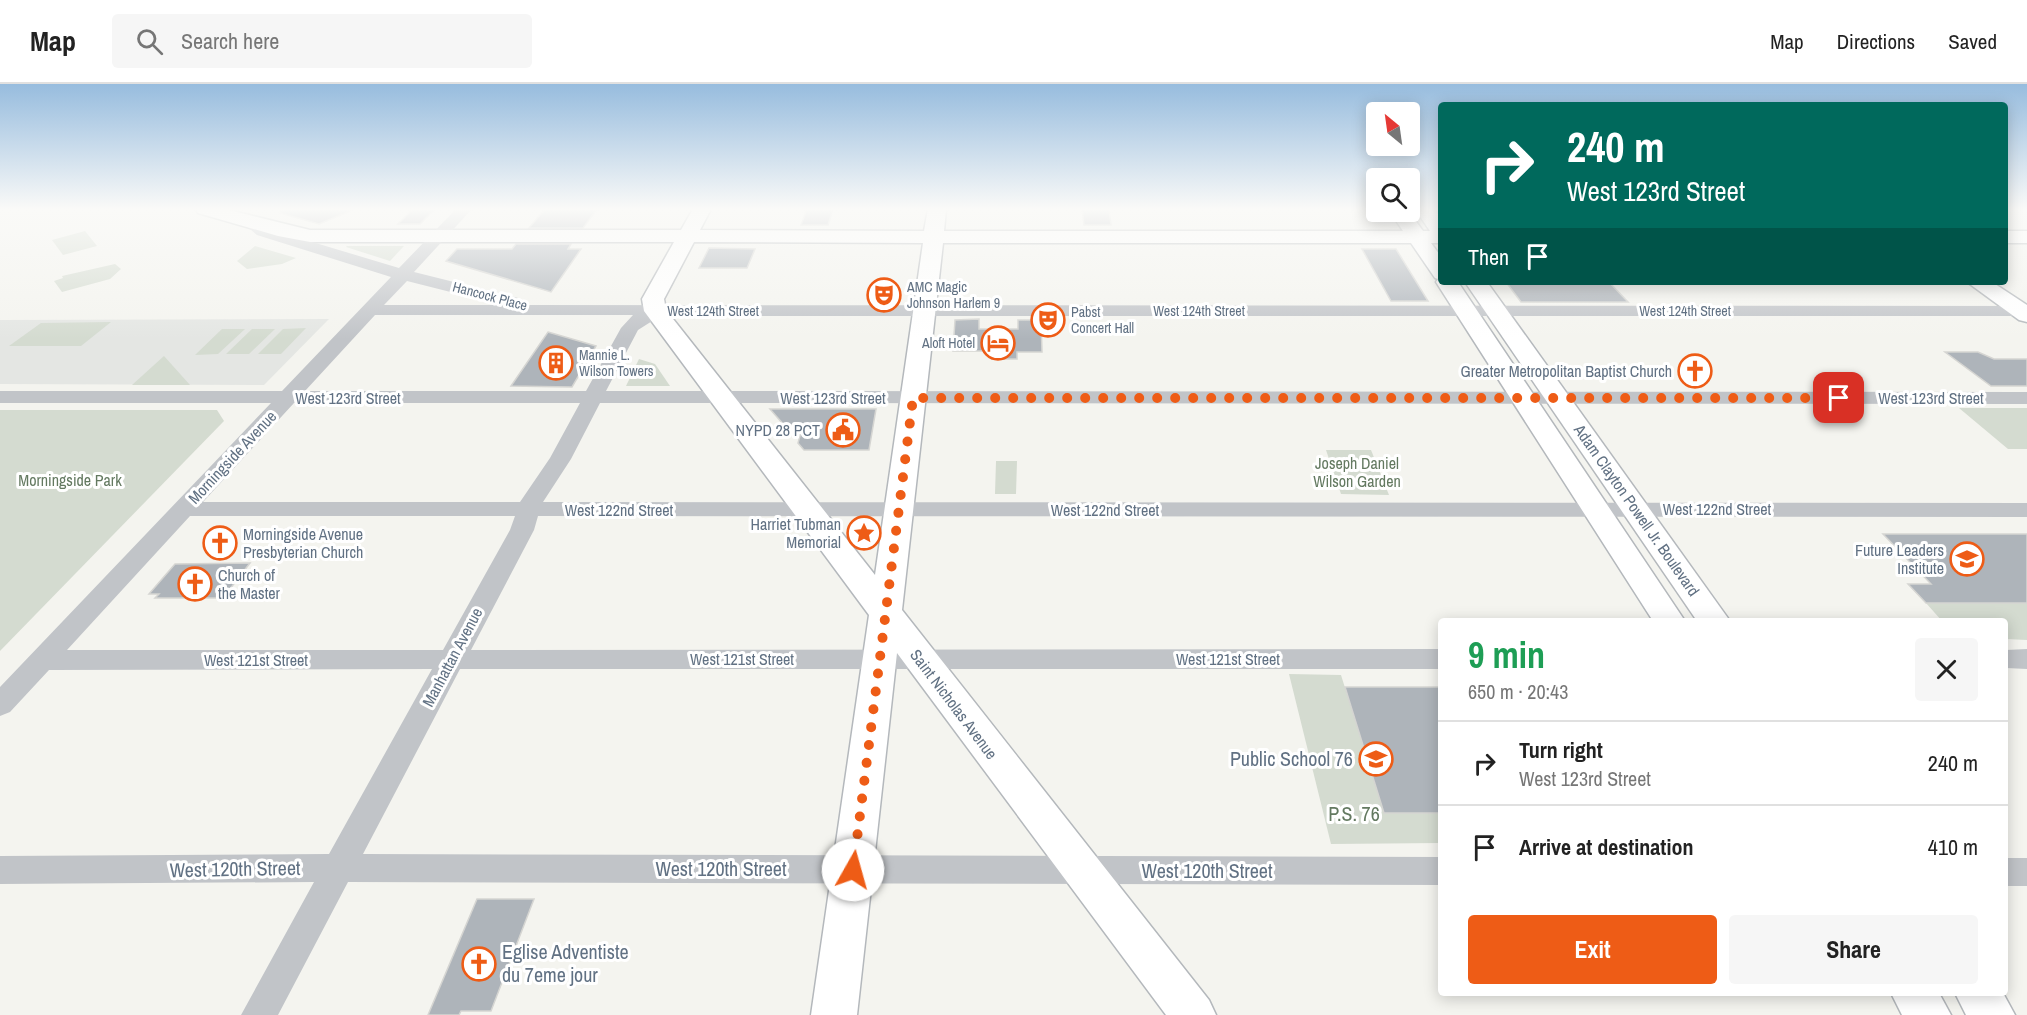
<!DOCTYPE html>
<html lang="en">
<head>
<meta charset="utf-8">
<style>
	body { margin:0; font-family:"Archivo Narrow",sans-serif; background:#f6f6f6; color:#222; height:100vh; display:flex; flex-direction:column; font-size:22px; white-space:nowrap }
	* { box-sizing:border-box; margin:0 }
	p { font-size:20px; color:#767676 }
	.icon { flex:none; width:33px; height:33px; fill:none; stroke:currentColor; stroke-width:2; stroke-linecap:round; stroke-linejoin:round }
	.map { position:relative; flex:1; overflow:hidden }
	.panel { position:absolute; left:1438px; top:534px; width:570px; height:378px; display:flex; flex-direction:column; background:#fff; border-radius:6px; box-shadow:0 3px 15px #0003 }
	.panel>* { flex:none }
	.top-card { position:absolute; left:1438px; top:18px; width:570px; height:183px; border-radius:6px; box-shadow:0 3px 15px #0003; background:#00695c; color:#fff; overflow:hidden }
	.needle { width:39px; rotate:331deg }
	.tools { position:absolute; left:1366px; top:18px; display:grid; gap:12px }
	.tools a { display:grid; place-items:center; width:54px; height:54px; border-radius:6px; background:#fff; box-shadow:0 3px 15px #0003; font-size:30px }
	.pin { position:absolute; display:grid; place-items:center; width:51px; height:51px; color:#fff; margin:-26px; border-radius:12px; box-shadow:0 3px 9px #0006 }
	.me { position:absolute; width:66px; margin:-33px; rotate:7deg; stroke-linejoin:round; filter:drop-shadow(0 0 4px #0008) }
	.turn { display:flex; align-items:center; gap:21px; height:126px; padding:0 30px; font-size:27px }
	.turn .icon { width:78px; height:78px; stroke-width:2.5 }
	.turn b { display:block; font-size:42px; line-height:51px }
	.then { display:flex; align-items:center; height:57px; padding:0 30px; background:#0003; gap:12px; font-size:22px }
	.round { display:grid; place-items:center; flex:none; width:63px; height:63px; border-radius:6px; background:#f6f6f6 }
	.overview { display:flex; align-items:center; justify-content:space-between; height:102px; padding:0 30px }
	h1 { font-size:36px; font-weight:800; line-height:45px; color:#1e9e55 }
	.cta { display:flex; gap:12px; margin-top:auto; padding:12px 30px }
	.cta a { flex:1; height:69px; border-radius:6px; background:#ee5c16; color:#fff; font-size:24px; font-weight:800; line-height:69px; text-align:center }
	.cta a+a { background:#f6f6f6; color:#222 }
	ul { padding:0; list-style:none }
	li { display:flex; align-items:center; gap:18px; height:84px; padding:0 30px; border-top:2px solid #e0e0e0 }
	li div { flex:1 }
	li b { display:block; font-size:22px }
	li em { font-style:normal }
	header { display:flex; align-items:center; gap:36px; box-sizing:border-box; height:84px; padding:0 30px; background:#fff; border-bottom:2px solid #e0e0e0 }
	header strong { font-size:28px }
	nav { display:flex; gap:33px; margin-inline-start:auto; font-size:21px }
	.search { width:420px; height:54px; background:#f6f6f6; display:flex; align-items:center; gap:15px; box-sizing:border-box; padding:0 21px; border-radius:6px; color:#767676; font-size:22px }
	.map>svg:first-child { display:block }
	.built { fill:#e4e6e3 }
	.green { fill:#d4dbd0 }
	.building { fill:#aeb4ba; stroke:#d5d5d2; stroke-width:1.5 }
	.lines { fill:none; stroke-linecap:round; stroke-linejoin:round }
	.major-casing { stroke:#b4b8bc; stroke-width:3 }
	.minor { fill:#c1c4c8; fill-rule:evenodd }
	.major { fill:#fff; fill-rule:evenodd }
	.route { stroke:#ee5c16; stroke-width:10; stroke-dasharray:0 18 }
	.labels { text-anchor:middle; stroke-width:6; stroke-linejoin:round; paint-order:stroke }
	.far-poi-label { font-size:14px; fill:#617183; stroke:#fff; text-anchor:start }
	.far-street-label { font-size:14px; fill:#617183; stroke:#fff }
	.poi-label { font-size:16px; fill:#617183; stroke:#fff; text-anchor:end }
	.street-label { font-size:16px; fill:#617183; stroke:#fff }
	.park-label { font-size:16px; fill:#637960; stroke:#fff }
	.near-poi-label { font-size:20px; fill:#617183; stroke:#fff; text-anchor:end }
	.near-park-label { font-size:20px; fill:#637960; stroke:#fff }
	.near-street-label { font-size:20px; fill:#617183; stroke:#fff }
</style>
</head>
<body>
<header>
<strong>Map</strong>
<div class="search"><svg class="icon" aria-label="search" viewBox="0 0 24 24"><circle cx="10" cy="10" r="6"/><path d="M15 15l6 6"/></svg>Search here</div>
<nav><a>Map</a><a>Directions</a><a>Saved</a></nav>
</header>
<div class="map">
<svg width="2027" height="931" viewBox="0 0 2027 931">
	<rect width="100%" height="100%" fill="#f4f4ef"/>
	<path class="built" d="M329 235 264 301 0 300V236Z"/>
	<g class="green">
		<path d="M85 147 97 162 63 171 52 156Z"/>
		<path d="M255 162 296 174 282 180 247 185 237 177Z"/>
		<path d="M347 162H404L390 177 346 163Z"/>
		<path d="M115 180 121 185 110 195 62 208 54 197 63 194 62 192Z"/>
		<path d="M111 238 81 262H9L41 239Z"/>
		<path d="M306 244 281 270H258L283 245Z"/>
		<path d="M222 245H245L218 270 195 271Z"/>
		<path d="M252 245H275L249 270H226Z"/>
		<path d="M164 272 190 301H132Z"/>
		<path d="M639 275 655 280 670 302H626Z"/>
		<path d="M1959 324H2027V365H2008Z"/>
		<path d="M0 326H217L224 337 0 567Z"/>
		<path d="M1326 366H1371L1389 411 1341 410Z"/>
		<path d="M996 377H1017L1016 410H995Z"/>
		<path d="M1926 519H2027V556L2006 555V537H1942Z"/>
		<path d="M1289 590 1341 591 1384 729H1441V759L1331 760Z"/>
	</g>
	<g class="building">
		<path d="M281 125H355L319 140 280 129Z"/>
		<path d="M413 125H435L420 140H398Z"/>
		<path d="M545 125H597L583 144H529Z"/>
		<path d="M807 125H833L828 141H801Z"/>
		<path d="M1082 125H1109L1111 141H1084Z"/>
		<path d="M516 160H571L568 165H581L551 208 446 177 457 165H512Z"/>
		<path d="M709 164 755 165 747 184H699Z"/>
		<path d="M1362 165H1396L1428 217H1391Z"/>
		<path d="M1506 198H1609L1628 218H1521Z"/>
		<path d="M979 235V245H1018V236H1041L1042 268H1017V275H992L993 267H953L955 236Z"/>
		<path d="M548 248 596 262 572 303 511 302Z"/>
		<path d="M1945 268H1978L1994 275H2027V302H1991Z"/>
		<path d="M770 325H876L869 366H804L798 359 803 341H784Z"/>
		<path d="M1883 450H2027V519H1926L1908 500H1931Z"/>
		<path d="M250 479 223 514H155L159 510H149L175 480Z"/>
		<path d="M1345 603H1442V729H1384Z"/>
		<path d="M477 815H534L491 927H461L459 931H428Z"/>
	</g>
	<g class="lines">
		<defs>
			<g id="major">
				<path d="M196 125H225L310 146H681L693 125H711L700 146 924 147 928 125H946L944 147H1403L1390 128H1409L1423 147H1430L1415 125H1434L1442 135V159H1431L1442 174V198H1458L1685 537H1653L1436 198 1438 195 1435 194 1411 159H943L902 526 1209 916 1216 931H1166L897 569 857 931H811L869 531 644 227 642 215 674 158H310L278 152 198 129ZM694 158 923 159 875 491 666 226 664 215Z"/>
				<rect x="2006" y="147" width="21" height="12"/>
				<path d="M1465 198H1487L1730 537H1697Z"/>
				<path d="M1967 198H1992L2027 221V238L2019 236Z"/>
				<path d="M1891 909H1939L1951 931H1902Z"/>
				<path d="M1955 909H2003L2015 931H1966Z"/>
			</g>
		</defs>
		<use href="#major" class="major-casing"/>
		<g class="minor">
			<path d="M456 125H472L414 188 518 214 521 218 519 221 2027 222V232H660L638 246 606 307 2027 308V320L600 319 571 375 543 418 2027 419V433L538 432 534 446 471 566 1442 565V585H460L363 770 1442 773V801L348 798 278 931H241L314 798 0 800V772L329 770 432 585 49 586 10 628 0 632V603L271 319H0V307H282L391 193 257 151 243 139 246 136H256L269 145 399 184ZM407 197 502 221H384ZM375 231H633L621 244 586 307H305ZM294 319H580L550 374 520 418H203ZM190 432H515L510 446 443 566H67Z"/>
			<path d="M2027 565V585L2006 584V566Z"/>
			<rect x="2006" y="774" width="21" height="28"/>
		</g>
		<use href="#major" class="major"/>
	</g>
	<linearGradient id="sky" x2="0" y2="1"><stop stop-color="#97bcde"/><stop offset="0.49" stop-color="#fafaf8"/><stop offset="1" stop-color="#fafaf8" stop-opacity="0"/></linearGradient>
	<rect width="2027" height="255" fill="url(#sky)"/>
	<g class="lines">
		<path class="route" d="M853 786 913 314H1839"/>
	</g>
	<defs>
		<symbol id="theatre-ring" viewBox="-11 -11 22 22"><circle r="9.5" fill="#fff" stroke="#ee5c16" stroke-width="1.5"/><path d="M-5-5.5Q0-4 5-5.5V0Q5 5 0 6Q-5 5-5 0ZM-3.3-2.5H-1v1.5H-3.3ZM1-2.5H3.3v1.5H1ZM-2.8 1Q0 5.5 2.8 1Z" fill="#ee5c16"/></symbol>
		<symbol id="hotel-ring" viewBox="-11 -11 22 22"><circle r="9.5" fill="#fff" stroke="#ee5c16" stroke-width="1.5"/><path d="M-6-4.5h1.5V1H6V5H4.5V3h-9V5H-6ZM-4 0a1.8 1.8 0 1 1 3.6 0ZM.5 0V-2.5h3Q6-2.5 6 0Z" fill="#ee5c16"/></symbol>
		<symbol id="building-ring" viewBox="-11 -11 22 22"><circle r="9.5" fill="#fff" stroke="#ee5c16" stroke-width="1.5"/><path d="M-4-6H4V6H1V3H-1V6H-4ZM-2.5-4.3h1.7v1.8h-1.7ZM.8-4.3h1.7v1.8H.8ZM-2.5-1h1.7V.8h-1.7ZM.8-1h1.7V.8H.8Z" fill="#ee5c16"/></symbol>
		<symbol id="church-ring" viewBox="-11 -11 22 22"><circle r="9.5" fill="#fff" stroke="#ee5c16" stroke-width="1.5"/><path d="M-1.2-6h2.4v3.5h3.3v2.4h-3.3V6h-2.4V-.1h-3.3v-2.4h3.3Z" fill="#ee5c16"/></symbol>
		<symbol id="civic-ring" viewBox="-11 -11 22 22"><circle r="9.5" fill="#fff" stroke="#ee5c16" stroke-width="1.5"/><path d="M-.6-6.5H3V-4.5H.6V-3L4-1V1h2V6H-6V1h2V-1L-.6-3ZM-1.2 2.5V6h2.4V2.5Z" fill="#ee5c16"/></symbol>
		<symbol id="sight-ring" viewBox="-11 -11 22 22"><circle r="9.5" fill="#fff" stroke="#ee5c16" stroke-width="1.5"/><path d="M0-6L1.8-2.2L6-1.7L2.9 1.2L3.7 5.4L0 3.3L-3.7 5.4L-2.9 1.2L-6-1.7L-1.8-2.2Z" fill="#ee5c16"/></symbol>
		<symbol id="school-ring" viewBox="-11 -11 22 22"><circle r="9.5" fill="#fff" stroke="#ee5c16" stroke-width="1.5"/><path d="M0-5L7-2L0 1L-7-2ZM-4 1L0 2.5L4 1V4Q0 6-4 4Z" fill="#ee5c16"/></symbol>
	</defs>
	<g fill-rule="evenodd">
		<use href="#theatre-ring" x="865" y="192" width="38" height="38"/>
		<use href="#theatre-ring" x="1029" y="217" width="38" height="38"/>
		<use href="#hotel-ring" x="979" y="240" width="38" height="38"/>
		<use href="#building-ring" x="537" y="260" width="38" height="38"/>
		<use href="#church-ring" x="1676" y="268" width="38" height="38"/>
		<use href="#civic-ring" x="824" y="327" width="38" height="38"/>
		<use href="#sight-ring" x="845" y="430" width="38" height="38"/>
		<use href="#church-ring" x="201" y="440" width="38" height="38"/>
		<use href="#school-ring" x="1948" y="456" width="38" height="38"/>
		<use href="#church-ring" x="176" y="481" width="38" height="38"/>
		<use href="#school-ring" x="1357" y="656" width="38" height="38"/>
		<use href="#church-ring" x="460" y="861" width="38" height="38"/>
	</g>
	<g class="labels">
		<g class="far-poi-label">
			<text x="907" y="208">AMC Magic<tspan x="907" dy="16">Johnson Harlem 9</tspan></text>
			<text x="1071" y="233">Pabst<tspan x="1071" dy="16">Concert Hall</tspan></text>
			<text x="975" y="264" text-anchor="end">Aloft Hotel</text>
			<text x="579" y="276">Mannie L.<tspan x="579" dy="16">Wilson Towers</tspan></text>
		</g>
		<g class="far-street-label">
			<text transform="translate(490 212) rotate(15)" y="5">Hancock Place</text>
			<text x="713" y="232">West 124th Street</text>
			<text x="1199" y="232">West 124th Street</text>
			<text x="1685" y="232">West 124th Street</text>
		</g>
		<g class="poi-label">
			<text x="1672" y="293">Greater Metropolitan Baptist Church</text>
			<text x="820" y="352">NYPD 28 PCT</text>
			<text x="841" y="446">Harriet Tubman<tspan x="841" dy="18">Memorial</tspan></text>
			<text x="243" y="456" text-anchor="start">Morningside Avenue<tspan x="243" dy="18">Presbyterian Church</tspan></text>
			<text x="1944" y="472">Future Leaders<tspan x="1944" dy="18">Institute</tspan></text>
			<text x="218" y="497" text-anchor="start">Church of<tspan x="218" dy="18">the Master</tspan></text>
		</g>
		<g class="street-label">
			<text x="348" y="320">West 123rd Street</text>
			<text x="833" y="320">West 123rd Street</text>
			<text x="1931" y="320">West 123rd Street</text>
			<text transform="translate(232 373) rotate(-47)" y="6">Morningside Avenue</text>
			<text x="1717" y="431">West 122nd Street</text>
			<text x="619" y="432">West 122nd Street</text>
			<text x="1105" y="432">West 122nd Street</text>
			<text transform="translate(1637 426) rotate(55)" y="6">Adam Clayton Powell Jr. Boulevard</text>
			<text transform="translate(452 573) rotate(-62)" y="6">Manhattan Avenue</text>
			<text x="742" y="581">West 121st Street</text>
			<text x="1228" y="581">West 121st Street</text>
			<text x="256" y="582">West 121st Street</text>
			<text transform="translate(954 620) rotate(53)" y="6">Saint Nicholas Avenue</text>
		</g>
		<g class="park-label">
			<text x="1357" y="385">Joseph Daniel<tspan x="1357" dy="18">Wilson Garden</tspan></text>
			<text x="70" y="402">Morningside Park</text>
		</g>
		<g class="near-poi-label">
			<text x="1353" y="682">Public School 76</text>
			<text x="502" y="875" text-anchor="start">Eglise Adventiste<tspan x="502" dy="23">du 7eme jour</tspan></text>
		</g>
		<g class="near-park-label">
			<text x="1354" y="737">P.S. 76</text>
		</g>
		<g class="near-street-label">
			<text transform="translate(235 785) rotate(-1)" y="7">West 120th Street</text>
			<text x="721" y="792">West 120th Street</text>
			<text x="1207" y="794">West 120th Street</text>
		</g>
	</g>
</svg>
<div class="tools">
<a><svg class="needle" viewBox="-14 -14 28 28"><path d="M0-13l5 13h-10z" fill="#e53935"/><path d="M0 13l5-13h-10z" fill="#767676"/></svg></a>
<a><svg class="icon" aria-label="search" viewBox="0 0 24 24"><circle cx="10" cy="10" r="6"/><path d="M15 15l6 6"/></svg></a>
</div>
<div class="pin" style="left:1839px;top:314px;background:#d93025"><svg class="icon" aria-label="arrive" viewBox="0 0 24 24"><path d="M6 21V4h12l-3 4 3 4H6"/></svg></div>
<svg class="me" style="left:853px;top:786px" viewBox="-20 -20 40 40"><circle r="19" fill="#fff"/><path d="M0-13L10 11 0 6-10 11z" fill="#ee5c16"/></svg>
<div class="top-card">
<div class="turn"><svg class="icon" aria-label="right" viewBox="0 0 24 24"><path d="M7 20v-9h11M14 6l5 5-5 5"/></svg><div><b>240 m</b>West 123rd Street</div></div>
<div class="then">Then<svg class="icon" aria-label="arrive" viewBox="0 0 24 24"><path d="M6 21V4h12l-3 4 3 4H6"/></svg></div>
</div>
<section class="panel">
<div class="overview"><div><h1>9 min</h1><p>650 m · 20:43</p></div><a class="round"><svg class="icon" aria-label="close" viewBox="0 0 24 24"><path d="M6 6l12 12M18 6L6 18"/></svg></a></div>
<ul>
<li><svg class="icon" aria-label="right" viewBox="0 0 24 24"><path d="M7 20v-9h11M14 6l5 5-5 5"/></svg><div><b>Turn right</b><p>West 123rd Street</p></div><em>240 m</em></li>
<li><svg class="icon" aria-label="arrive" viewBox="0 0 24 24"><path d="M6 21V4h12l-3 4 3 4H6"/></svg><div><b>Arrive at destination</b></div><em>410 m</em></li>
</ul>
<div class="cta"><a>Exit</a><a>Share</a></div>
</section>
</div>
</body>
</html>
